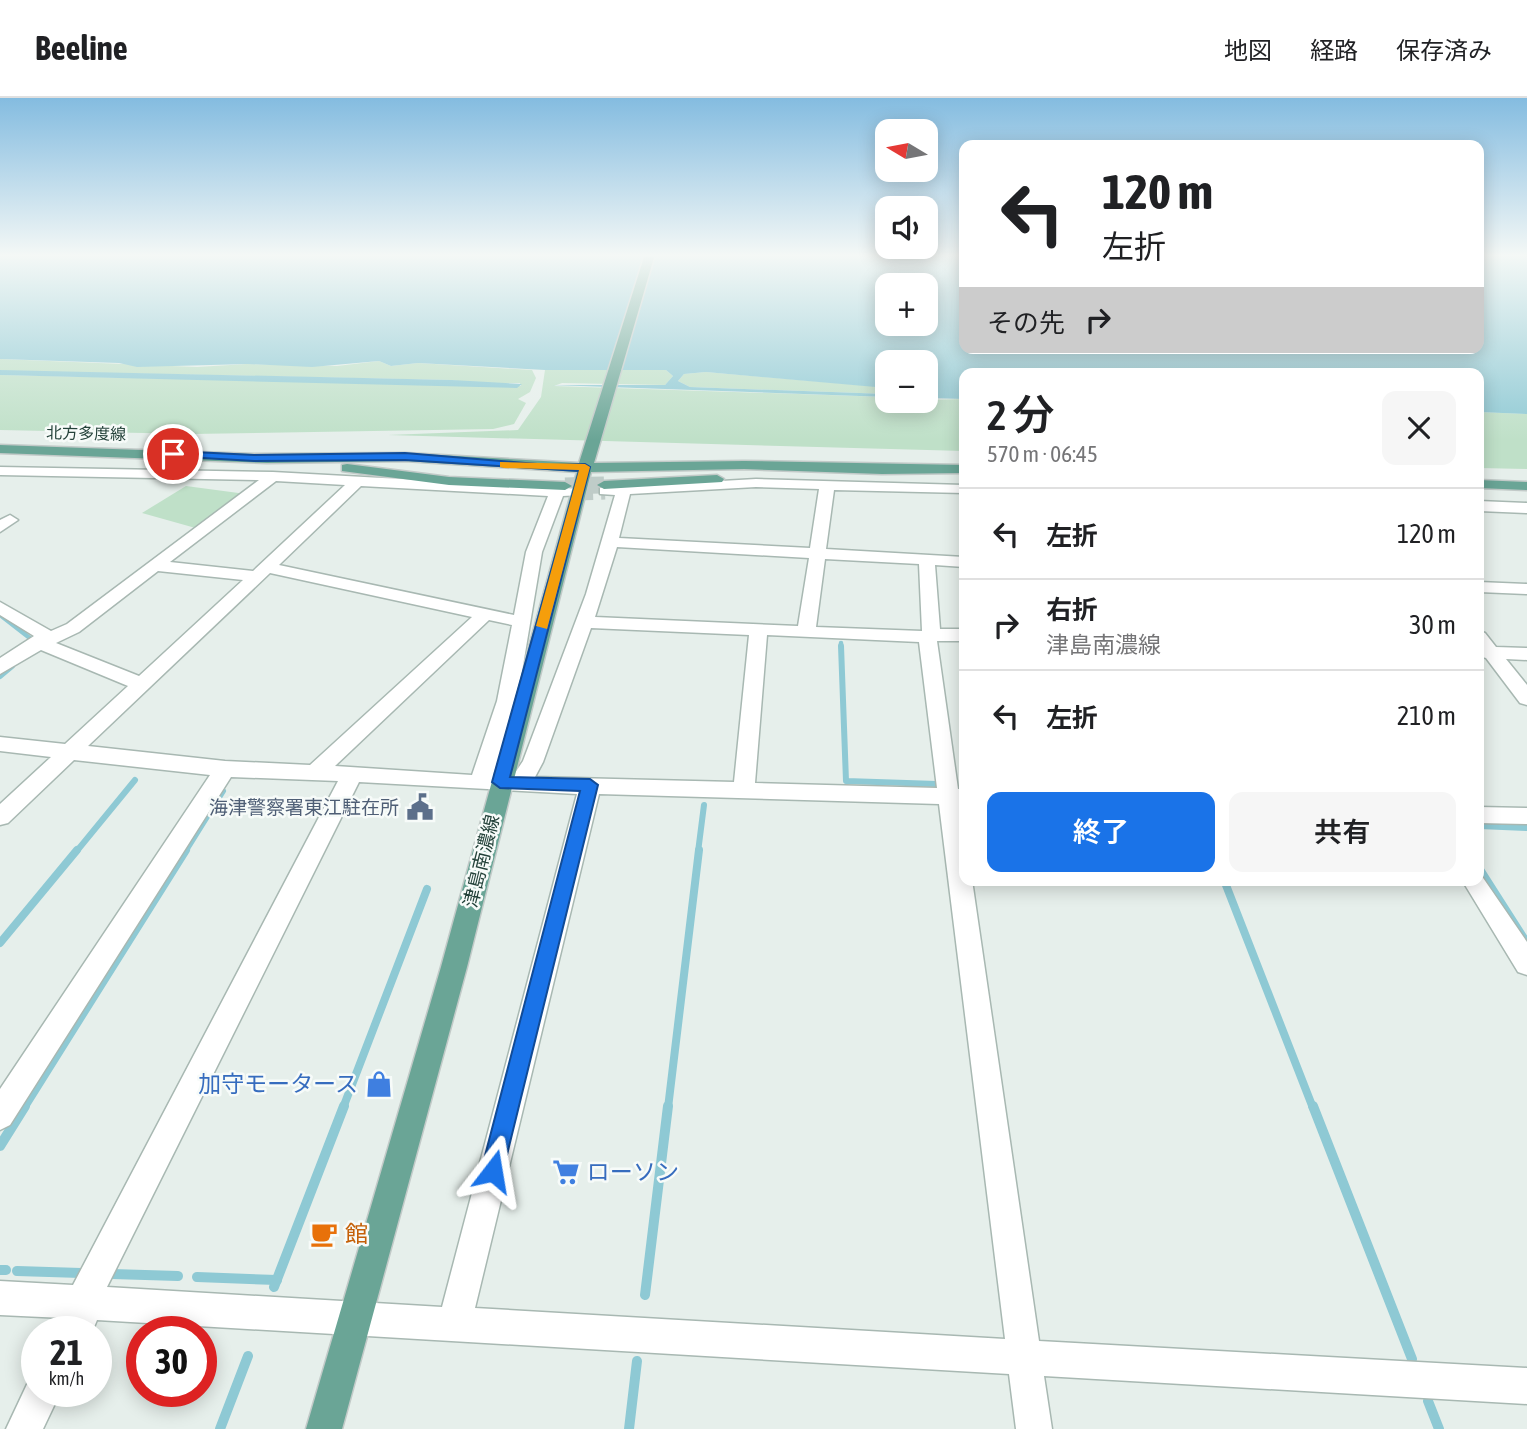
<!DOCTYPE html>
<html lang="ja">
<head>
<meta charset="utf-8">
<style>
	body { margin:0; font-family:"Asap Condensed","Noto Sans JP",sans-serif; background:#f6f6f6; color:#202124; height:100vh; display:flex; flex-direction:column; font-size:26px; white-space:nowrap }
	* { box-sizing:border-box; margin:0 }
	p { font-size:23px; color:#757577 }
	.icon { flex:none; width:38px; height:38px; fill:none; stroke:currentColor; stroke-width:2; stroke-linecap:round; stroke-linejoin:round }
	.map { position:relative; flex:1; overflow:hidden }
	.panel { position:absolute; left:959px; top:270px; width:525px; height:518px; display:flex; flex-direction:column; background:#fff; border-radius:14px; box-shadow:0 4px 18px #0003 }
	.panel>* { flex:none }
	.top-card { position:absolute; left:959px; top:42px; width:525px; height:214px; border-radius:14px; box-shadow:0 4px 18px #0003; background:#fff; color:#202124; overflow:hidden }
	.needle { width:46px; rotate:280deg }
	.buttons { position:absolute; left:875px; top:21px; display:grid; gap:14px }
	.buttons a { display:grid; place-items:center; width:63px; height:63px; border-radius:14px; background:#fff; box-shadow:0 4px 18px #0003; font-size:35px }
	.speed { position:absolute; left:21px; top:1218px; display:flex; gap:14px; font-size:35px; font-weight:700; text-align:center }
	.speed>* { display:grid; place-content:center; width:91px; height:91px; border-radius:50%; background:#fff; box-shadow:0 4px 18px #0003; line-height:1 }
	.speed small { font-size:18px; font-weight:400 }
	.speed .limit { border:10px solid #d22; background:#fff; color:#111 }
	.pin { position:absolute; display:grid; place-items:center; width:60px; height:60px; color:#fff; margin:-30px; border:4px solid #fff; border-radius:50%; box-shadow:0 2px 7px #0007 }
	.me { position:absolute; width:77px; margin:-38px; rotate:14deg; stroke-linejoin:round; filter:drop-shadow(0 0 5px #0008) }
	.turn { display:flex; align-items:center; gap:24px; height:147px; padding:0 28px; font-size:32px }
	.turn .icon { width:91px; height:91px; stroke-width:2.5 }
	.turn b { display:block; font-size:49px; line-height:60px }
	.then { display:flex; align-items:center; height:66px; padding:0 28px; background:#0003; gap:14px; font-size:26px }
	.round { display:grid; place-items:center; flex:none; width:74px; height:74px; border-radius:14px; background:#f6f6f6 }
	.summary { display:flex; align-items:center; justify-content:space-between; height:119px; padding:0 28px }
	h1 { font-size:42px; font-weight:600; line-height:52px }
	.action { display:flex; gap:14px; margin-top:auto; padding:14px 28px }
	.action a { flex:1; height:80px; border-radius:14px; background:#1a73e8; color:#fff; font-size:28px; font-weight:600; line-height:80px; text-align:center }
	.action a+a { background:#f6f6f6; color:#202124 }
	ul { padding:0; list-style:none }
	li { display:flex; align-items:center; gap:21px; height:91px; padding:0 28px; border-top:2px solid #e0e0e0 }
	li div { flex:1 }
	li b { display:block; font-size:26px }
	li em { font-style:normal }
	header { display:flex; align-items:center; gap:42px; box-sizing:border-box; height:98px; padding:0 35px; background:#fff; border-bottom:2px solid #e0e0e0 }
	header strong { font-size:33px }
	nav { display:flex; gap:38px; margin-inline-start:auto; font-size:24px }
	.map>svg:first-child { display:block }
	.green { fill:#bfe0c8 }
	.water { fill:#8ec9d4; fill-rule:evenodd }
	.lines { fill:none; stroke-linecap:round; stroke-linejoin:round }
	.stream-far3 { stroke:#8ec9d4; stroke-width:4.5 }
	.stream-far2 { stroke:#8ec9d4; stroke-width:6 }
	.stream-far1 { stroke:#8ec9d4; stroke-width:8 }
	.stream { stroke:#8ec9d4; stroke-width:10 }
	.minor-tunnel { stroke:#bfccc8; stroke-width:17; stroke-dasharray:17 8; stroke-linecap:butt }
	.major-tunnel-far1 { stroke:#bfccc8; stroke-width:13; stroke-dasharray:13 6; stroke-linecap:butt }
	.major-tunnel { stroke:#bfccc8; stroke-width:17; stroke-dasharray:17 8; stroke-linecap:butt }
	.minor-casing { stroke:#a8b8b2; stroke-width:3 }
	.major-casing { stroke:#c2cac8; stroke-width:3 }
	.minor { fill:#fff; fill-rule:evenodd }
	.major { fill:#6aa596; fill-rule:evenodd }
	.route { fill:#1a73e8; stroke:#114b97; stroke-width:2 }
	.slow { fill:#f59e0b }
	.labels { text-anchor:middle; stroke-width:5; stroke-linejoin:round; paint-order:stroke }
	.far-street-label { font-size:16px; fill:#24423a; stroke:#f7fbf9 }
	.service-label { font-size:19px; fill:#4e5e75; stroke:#f7fbf9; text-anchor:end }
	.street-label { font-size:19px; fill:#24423a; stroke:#f7fbf9 }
	.near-shop-label { font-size:23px; fill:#366cbe; stroke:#f7fbf9; text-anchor:end }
	.near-food-label { font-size:23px; fill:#c56008; stroke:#f7fbf9; text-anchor:start }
</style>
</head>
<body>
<header>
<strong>Beeline</strong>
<nav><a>地図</a><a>経路</a><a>保存済み</a></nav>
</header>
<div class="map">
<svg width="1527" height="1331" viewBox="0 0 1527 1331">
	<rect width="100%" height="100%" fill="#e6efeb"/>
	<g class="green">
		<path d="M0 261 197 269 247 266 337 268 379 263 391 268 418 265 532 272 536 280 530 294 518 301 526 305 514 326 493 331 191 336 0 332V277L521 288 520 285H468L452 282 6 273 0 272Z"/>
		<path d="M545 272H666L673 278 665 287 562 285 554 288 887 299V303L964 301V353L388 337 518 332 541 299Z"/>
		<path d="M706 274 884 289 887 290V296L690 289 678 283 684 276Z"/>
		<path d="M1479 314 1527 316V371L1479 370Z"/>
		<path d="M186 388 246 396 199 431 142 415Z"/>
	</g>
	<g class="water">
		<path d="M0 156H964V250H1479V157L1527 158V316L1479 314V275H964V301L926 300V264H887V290L706 274 684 276 678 283 690 289 887 296V299L552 287H665L673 278 666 272H545L418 265 391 268 379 263 312 269 247 266 137 269 119 265 0 261ZM887 187H926V226H887Z"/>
		<path d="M0 272 452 282 522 286 517 290 0 277Z"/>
	</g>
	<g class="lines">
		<g class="stream-far3">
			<path d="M0 517 31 541"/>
			<path d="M841 545V550"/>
		</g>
		<g class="stream-far2">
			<path d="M841 548 846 683 937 686"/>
			<path d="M0 578 12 568"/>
			<path d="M961 690H964"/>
			<path d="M1479 728 1527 730"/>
			<path d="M76 754 135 682"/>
			<path d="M185 754 223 693"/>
			<path d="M698 754 704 707"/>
		</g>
		<g class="stream-far1">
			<path d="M1479 770 1527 845"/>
			<path d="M1224 782 1313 1010"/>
			<path d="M0 845 77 752"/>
			<path d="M24 1010 186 752"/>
			<path d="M343 1010 427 791"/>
			<path d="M668 1010 699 752"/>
		</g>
		<g class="stream">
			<path d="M1313 1008 1412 1261"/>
			<path d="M0 1048 25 1008"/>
			<path d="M0 1172H6"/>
			<path d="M17 1173 81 1175"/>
			<path d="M112 1176 178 1178"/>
			<path d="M197 1179 277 1182"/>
			<path d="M274 1189 344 1008"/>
			<path d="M645 1197 668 1008"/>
			<path d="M1428 1303 1439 1331"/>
			<path d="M220 1331 248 1258"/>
			<path d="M629 1331 637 1263"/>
		</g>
		<path class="minor-tunnel" d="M576 394 605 393"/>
		<path class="major-tunnel-far1" d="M569 388 604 387"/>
		<path class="major-tunnel" d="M565 388 604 387"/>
		<defs>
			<g id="minor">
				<path d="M0 369 273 374 581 391V397L563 398 542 454 517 603 493 677 513 678 523 663 586 496 615 397 600 396V390L756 381 964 387V395L834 392 826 451 964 459V469L935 467 940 531H964V543H937L958 691H964V707H961L964 782H972L1039 1243 1527 1270V1306L1044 1278 1052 1331H1016L1009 1276 97 1222 92 1234H57L63 1220 0 1217V1183L73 1187 338 683 231 679 10 1027 0 1032V991L210 677 74 662 8 725 0 727V706L51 659 0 653V639L65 646 128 588 41 552 0 576V560L34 538 0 517V504L51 533 67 526 259 382 0 377ZM276 383 345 387 253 473 170 464ZM361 388 548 398 526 454 514 517 279 467ZM756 389 819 391 810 450 619 440 630 396ZM617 449 809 460 798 528 595 519ZM825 461 919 466 922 533 816 529ZM158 473 243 482 139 578 56 545 79 534ZM270 475 472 519 310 667 225 663 88 648ZM489 522 512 527 497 603 472 677 335 668ZM591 530 749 537 734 684 535 679 543 664ZM767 537 919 544 937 690 755 685ZM359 684 577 696 442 1209 107 1189ZM599 696 939 706 1005 1241 475 1210Z"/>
				<path d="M1479 403 1527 405V415L1479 413Z"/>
				<path d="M10 417 18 422 0 434V422Z"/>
				<path d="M1479 484 1527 486V496L1479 494Z"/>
				<path d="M1479 533 1485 535 1496 549 1527 550V562L1506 561 1527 587V607L1520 605 1486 560 1479 558Z"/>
				<path d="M1479 709 1527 710V726L1479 725Z"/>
				<path d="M1479 774 1527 844V877L1518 874 1462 782H1479Z"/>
				<path d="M37 1278V1293H61L43 1331H6L30 1280Z"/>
			</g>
			<g id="major">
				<path d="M645 156H655L594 365 744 363 964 367V375L882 376 744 371 591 374 467 869 342 1331H306L441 869 577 374 405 363 267 365 0 355V347L254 356 405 355 579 365Z"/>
				<path d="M347 366 449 379 565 384 572 388 565 392 449 387 342 373V367Z"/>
				<path d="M717 377 724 381 722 384 604 391 597 387 604 383Z"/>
				<path d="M1479 382 1527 384V392L1479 390Z"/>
			</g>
		</defs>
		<use href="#minor" class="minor-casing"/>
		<use href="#major" class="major-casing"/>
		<use href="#minor" class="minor"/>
		<use href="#major" class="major"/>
	</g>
	<linearGradient id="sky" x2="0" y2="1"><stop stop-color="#84bce0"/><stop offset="0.46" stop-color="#f4f8f6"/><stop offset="1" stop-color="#f4f8f6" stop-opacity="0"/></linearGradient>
	<rect width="1527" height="342" fill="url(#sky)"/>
	<path class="route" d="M173 353 254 357 405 355 549 367 585 366 590 369 510 679 590 681 598 687 501 1081 493 1084 484 1081 481 1073 580 693 500 690 492 684 579 373 405 362 254 363 169 358V354Z"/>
	<path class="slow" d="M500 364 585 366 590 369 547 531 536 528 579 372 504 370 500 369Z"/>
	<defs>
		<symbol id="civic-bare" viewBox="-9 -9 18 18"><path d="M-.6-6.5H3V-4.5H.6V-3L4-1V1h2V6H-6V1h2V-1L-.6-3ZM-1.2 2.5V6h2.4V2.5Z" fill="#5c6f8a" stroke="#f7fbf9" stroke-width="2.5" paint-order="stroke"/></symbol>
		<symbol id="shop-bare" viewBox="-9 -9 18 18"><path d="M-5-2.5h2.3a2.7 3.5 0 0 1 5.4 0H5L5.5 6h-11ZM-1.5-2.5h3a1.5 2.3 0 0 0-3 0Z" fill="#3f7fe0" stroke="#f7fbf9" stroke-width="2.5" paint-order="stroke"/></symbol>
		<symbol id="supermarket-bare" viewBox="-9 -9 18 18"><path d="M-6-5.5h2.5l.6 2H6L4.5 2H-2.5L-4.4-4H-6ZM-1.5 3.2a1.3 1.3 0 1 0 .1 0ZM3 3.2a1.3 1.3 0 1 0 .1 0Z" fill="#3f7fe0" stroke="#f7fbf9" stroke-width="2.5" paint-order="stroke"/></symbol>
		<symbol id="cafe-bare" viewBox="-9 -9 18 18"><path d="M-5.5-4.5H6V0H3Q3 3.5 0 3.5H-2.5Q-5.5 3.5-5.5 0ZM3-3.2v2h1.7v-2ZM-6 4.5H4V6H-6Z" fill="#e8710a" stroke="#f7fbf9" stroke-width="2.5" paint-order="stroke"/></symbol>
	</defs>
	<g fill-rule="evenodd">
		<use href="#civic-bare" x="401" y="690" width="38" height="38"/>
		<use href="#shop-bare" x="360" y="967" width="38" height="38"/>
		<use href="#supermarket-bare" x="547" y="1055" width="38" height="38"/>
		<use href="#cafe-bare" x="305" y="1117" width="38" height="38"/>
	</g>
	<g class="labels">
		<g class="far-street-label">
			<text transform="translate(86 335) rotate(1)" y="6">北方多度線</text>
		</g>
		<g class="service-label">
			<text x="399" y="716">海津警察署東江駐在所</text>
		</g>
		<g class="street-label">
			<text transform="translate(481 763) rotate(-76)" y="7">津島南濃線</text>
		</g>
		<g class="near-shop-label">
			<text x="358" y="994">加守モータース</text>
			<text x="587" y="1082" text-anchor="start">ローソン</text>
		</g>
		<g class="near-food-label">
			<text x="345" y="1144">館</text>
		</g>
	</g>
</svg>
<div class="buttons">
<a><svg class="needle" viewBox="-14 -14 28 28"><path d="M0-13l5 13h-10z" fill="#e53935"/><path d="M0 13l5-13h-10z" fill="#757577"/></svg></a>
<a><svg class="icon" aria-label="sound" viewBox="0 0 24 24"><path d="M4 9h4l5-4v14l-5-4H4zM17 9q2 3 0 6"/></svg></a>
<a>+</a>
<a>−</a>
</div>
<div class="speed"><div>21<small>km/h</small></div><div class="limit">30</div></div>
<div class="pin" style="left:173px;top:356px;background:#d93025"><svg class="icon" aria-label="arrive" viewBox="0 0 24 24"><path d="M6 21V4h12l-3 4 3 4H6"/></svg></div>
<svg class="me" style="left:493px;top:1073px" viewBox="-20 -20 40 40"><path d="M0-17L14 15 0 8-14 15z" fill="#1a73e8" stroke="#fff" stroke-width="4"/></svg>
<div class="top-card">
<div class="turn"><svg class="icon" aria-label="left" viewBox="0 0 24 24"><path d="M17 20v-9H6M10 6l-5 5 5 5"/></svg><div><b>120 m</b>左折</div></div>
<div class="then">その先<svg class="icon" aria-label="right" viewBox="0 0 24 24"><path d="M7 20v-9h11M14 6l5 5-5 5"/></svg></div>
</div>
<section class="panel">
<div class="summary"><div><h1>2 分</h1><p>570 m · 06:45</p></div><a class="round"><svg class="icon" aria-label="close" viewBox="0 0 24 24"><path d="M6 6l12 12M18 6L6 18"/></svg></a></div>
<ul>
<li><svg class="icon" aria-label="left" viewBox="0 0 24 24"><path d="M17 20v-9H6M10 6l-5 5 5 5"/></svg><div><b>左折</b></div><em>120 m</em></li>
<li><svg class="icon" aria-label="right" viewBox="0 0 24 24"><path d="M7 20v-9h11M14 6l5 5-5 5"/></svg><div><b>右折</b><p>津島南濃線</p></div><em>30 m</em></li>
<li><svg class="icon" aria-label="left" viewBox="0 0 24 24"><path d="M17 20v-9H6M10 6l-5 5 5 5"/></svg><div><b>左折</b></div><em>210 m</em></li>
</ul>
<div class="action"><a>終了</a><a>共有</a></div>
</section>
</div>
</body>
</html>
